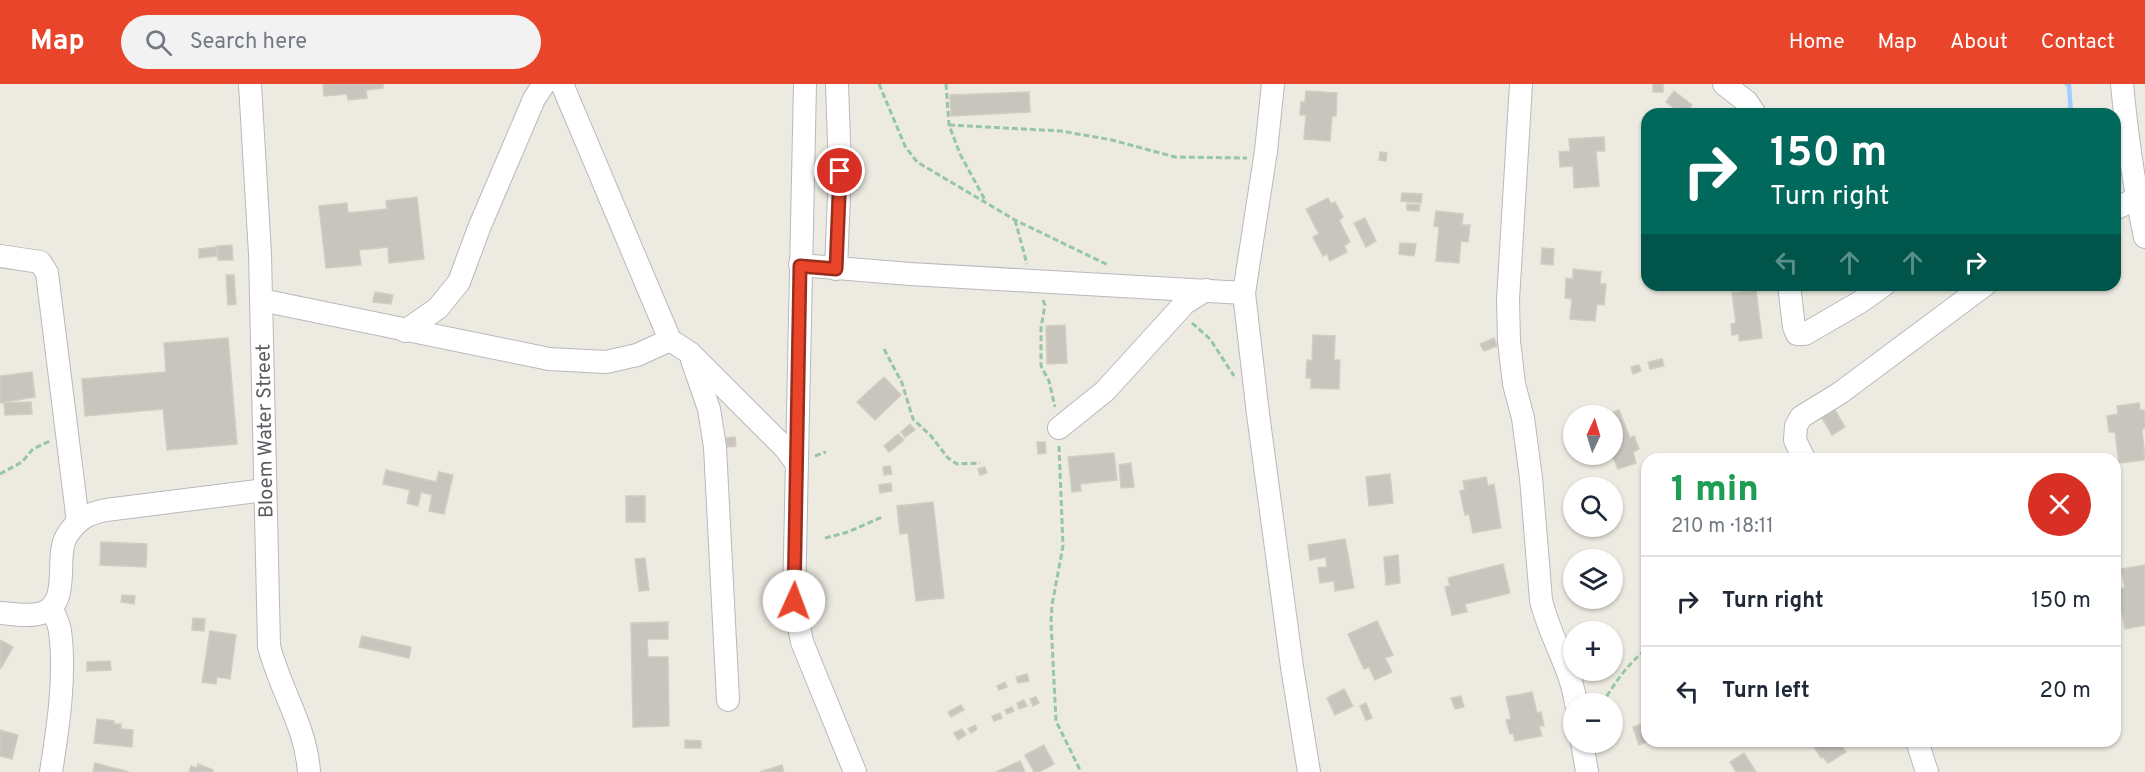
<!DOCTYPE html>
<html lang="en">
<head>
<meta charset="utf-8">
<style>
	body { margin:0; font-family:Overpass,sans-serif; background:#f2f2f3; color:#1f2937; height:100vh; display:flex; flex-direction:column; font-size:22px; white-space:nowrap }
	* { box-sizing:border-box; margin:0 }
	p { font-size:20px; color:#747a83 }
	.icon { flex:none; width:33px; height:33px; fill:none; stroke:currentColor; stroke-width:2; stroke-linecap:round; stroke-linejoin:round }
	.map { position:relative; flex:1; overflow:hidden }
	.details { position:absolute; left:1641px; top:369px; width:480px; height:294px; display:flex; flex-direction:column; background:#fff; border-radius:18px; box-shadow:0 2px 4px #0004 }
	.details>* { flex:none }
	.guide { position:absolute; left:1641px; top:24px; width:480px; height:183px; border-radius:18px; box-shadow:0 2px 4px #0004; background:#00695c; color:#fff; overflow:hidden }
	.needle { width:39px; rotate:4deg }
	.buttons { position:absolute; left:1563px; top:321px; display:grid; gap:12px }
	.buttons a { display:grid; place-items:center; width:60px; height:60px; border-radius:50%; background:#fff; box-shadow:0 2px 4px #0004; font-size:30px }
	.pin { position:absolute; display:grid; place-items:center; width:51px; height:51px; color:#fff; margin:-26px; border:3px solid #fff; border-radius:50%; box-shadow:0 2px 6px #0007 }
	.me { position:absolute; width:66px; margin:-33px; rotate:2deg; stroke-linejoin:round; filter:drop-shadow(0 0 4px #0008) }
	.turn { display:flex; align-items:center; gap:21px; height:126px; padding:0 30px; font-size:27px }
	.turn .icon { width:78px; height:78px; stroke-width:2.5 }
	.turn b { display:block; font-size:42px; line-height:51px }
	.lanes { display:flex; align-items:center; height:57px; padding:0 30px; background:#0003; justify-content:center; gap:30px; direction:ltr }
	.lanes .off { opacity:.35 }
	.round { display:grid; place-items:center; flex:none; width:63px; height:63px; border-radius:32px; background:#f2f2f3 }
	.head { display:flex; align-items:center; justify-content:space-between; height:102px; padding:0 30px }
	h1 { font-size:36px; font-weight:800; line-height:45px; color:#1e9e55 }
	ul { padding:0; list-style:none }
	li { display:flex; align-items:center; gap:18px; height:90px; padding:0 30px; border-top:2px solid #e0e1e3 }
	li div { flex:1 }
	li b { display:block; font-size:22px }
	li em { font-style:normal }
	header { display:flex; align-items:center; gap:36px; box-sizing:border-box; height:84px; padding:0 30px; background:#e9452b; color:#fff }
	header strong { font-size:28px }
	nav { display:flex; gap:33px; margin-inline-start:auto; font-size:21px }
	.search { width:420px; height:54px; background:#f2f2f3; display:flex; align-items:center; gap:15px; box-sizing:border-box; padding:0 21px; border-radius:33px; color:#747a83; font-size:22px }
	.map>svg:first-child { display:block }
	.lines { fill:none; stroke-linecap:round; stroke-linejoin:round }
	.stream { stroke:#9fcfff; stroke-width:4.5 }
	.building { fill:#c8c5be; stroke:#d1cdbf; stroke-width:1.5 }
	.minor-casing { stroke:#b7b9be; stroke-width:24 }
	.path { stroke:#96c6a6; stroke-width:3; stroke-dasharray:6 3; stroke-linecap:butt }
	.minor { stroke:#fff; stroke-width:22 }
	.route-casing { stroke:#972d1c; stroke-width:15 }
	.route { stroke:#e9452b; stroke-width:10 }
	.labels { text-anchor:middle; stroke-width:5; stroke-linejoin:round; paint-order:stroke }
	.street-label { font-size:20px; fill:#5a5d62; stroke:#fff }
</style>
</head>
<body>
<header>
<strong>Map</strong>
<div class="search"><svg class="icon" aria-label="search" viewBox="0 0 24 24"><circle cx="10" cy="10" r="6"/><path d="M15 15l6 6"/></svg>Search here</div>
<nav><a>Home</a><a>Map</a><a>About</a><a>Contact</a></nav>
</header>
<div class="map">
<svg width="2145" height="688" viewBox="0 0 2145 688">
	<rect width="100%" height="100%" fill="#edebe1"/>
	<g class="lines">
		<g class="stream">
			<path d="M2067 0 2069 1 2071 30"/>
			<path d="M2115 80 2118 81"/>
		</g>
	</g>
	<g class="building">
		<path d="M323 0H383V4L366 6 367 14 348 16 347 10 324 12Z"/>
		<rect x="1653" y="0" width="10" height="8"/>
		<path d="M1306 7 1337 9 1336 32H1332L1330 57 1304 55 1306 31H1300L1301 18H1305Z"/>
		<path d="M1674 7 1692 21 1686 30H1682L1666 18Z"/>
		<path d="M1029 8 1030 28 951 32 950 11Z"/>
		<path d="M1604 53 1605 67H1596L1599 102 1574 104 1573 82 1560 83 1559 68 1570 67 1569 55Z"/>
		<path d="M1380 68 1387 69 1386 77 1379 76Z"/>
		<path d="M1402 109 1422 110 1421 119 1401 117Z"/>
		<path d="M417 113 424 175 389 179 388 163 359 166 361 181 326 184 319 122 347 119 348 129 387 125 386 117Z"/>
		<path d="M1328 114 1331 120 1335 118 1343 133 1339 136 1350 158 1344 162 1347 168 1330 177 1327 170 1323 172 1313 153 1319 150 1306 125Z"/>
		<path d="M1407 120 1420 121 1419 127 1407 126Z"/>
		<path d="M1436 127 1463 130 1462 141H1470L1468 158 1461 157 1459 179 1436 177 1439 143 1434 142Z"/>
		<path d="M1365 134 1376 157 1366 163 1354 139Z"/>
		<path d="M1400 159 1416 160 1414 172 1399 170Z"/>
		<path d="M232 161 233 176H218L217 162Z"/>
		<path d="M216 163 217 172 199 174V165Z"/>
		<path d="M1542 164 1554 165 1553 181 1541 180Z"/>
		<path d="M1573 185 1601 188 1600 200H1606L1604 221 1597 220 1595 237 1570 235 1572 215 1565 214 1566 194 1573 195Z"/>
		<path d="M226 191H234L236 220 228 221Z"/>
		<path d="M1756 206 1762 254 1739 257V250L1732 251 1731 240 1736 239 1732 209Z"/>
		<path d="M375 208 393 211 391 220 373 218Z"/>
		<path d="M1065 241 1067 279 1047 280 1046 242Z"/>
		<path d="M1313 251 1335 252 1334 276H1340L1339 305 1311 304V294H1306L1307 276 1312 277Z"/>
		<path d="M228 254 237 360 167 366 163 325 85 332 82 295 166 288 164 259Z"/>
		<path d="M1494 254 1497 262 1484 267 1480 260Z"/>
		<path d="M1662 275 1664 282 1650 285 1648 278Z"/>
		<path d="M1639 281 1641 287 1633 290 1631 283Z"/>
		<path d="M32 288 35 313 0 319V292Z"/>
		<path d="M884 293 901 311 875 336 857 318Z"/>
		<path d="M31 318 32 330 5 331 4 319Z"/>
		<path d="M2139 319 2140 326H2145V344L2142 345 2145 376 2119 379 2115 348H2109L2107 332 2118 330 2117 322Z"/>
		<path d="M1619 326 1630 354 1634 352 1639 365 1633 368 1636 379 1618 385 1612 370V332H1603Z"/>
		<path d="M1835 326 1845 343 1832 351 1822 334Z"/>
		<path d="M910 340 915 346 905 353 901 348Z"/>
		<path d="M898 350 904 356 889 368 884 362Z"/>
		<path d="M735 353 736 362 727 363 726 354Z"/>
		<path d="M1037 358H1045L1046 369 1038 370Z"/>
		<path d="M1114 369 1117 396 1080 400 1081 407 1072 408 1068 373Z"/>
		<path d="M1131 379 1134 403 1121 404 1119 381Z"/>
		<path d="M890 382 892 390 884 391 883 383Z"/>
		<path d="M985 383 987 389 980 391 978 385Z"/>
		<path d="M386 386 436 398 439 388 453 391 444 430 429 427 432 411 421 408 418 422 407 419 410 406 383 400Z"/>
		<path d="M1390 390 1393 419 1369 422 1366 393Z"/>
		<path d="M1486 393 1488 402 1494 400 1501 444 1473 449 1469 430 1465 431 1460 407 1465 406 1463 397Z"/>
		<path d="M891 399 892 407 880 409 879 401Z"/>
		<rect x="626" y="412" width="19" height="26"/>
		<path d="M933 418 944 514 916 517 908 449 900 450 897 422Z"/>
		<path d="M1345 455 1354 504 1335 507 1334 497 1320 499 1318 484 1327 483 1326 473 1310 476 1308 461Z"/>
		<path d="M101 458 147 460 146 483 100 481Z"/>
		<path d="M1398 471 1400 499 1386 501 1384 473Z"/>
		<path d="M645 474 649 506 639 507 635 475Z"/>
		<path d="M1503 480 1510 509 1465 520 1467 528 1452 531 1445 503 1450 502 1448 494Z"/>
		<path d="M2145 481V541L2125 545 2117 505 2125 504 2121 485Z"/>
		<path d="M122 511 135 512 134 520 121 518Z"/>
		<path d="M193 534 205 535 204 547 192 546Z"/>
		<path d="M1377 537 1393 571 1385 574 1392 588 1375 596 1369 583 1364 585 1348 550Z"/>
		<path d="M668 538V555H647L648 573H668L669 642 633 643 631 539Z"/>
		<path d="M210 547 236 551 230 595 217 593 216 600 202 598Z"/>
		<path d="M362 552 411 563 409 574 359 563Z"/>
		<path d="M0 556 13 563 1 584H0Z"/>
		<path d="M110 577 111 586 87 587V578Z"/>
		<path d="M1027 590 1029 597 1018 599 1016 593Z"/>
		<path d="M1005 598 1007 603 999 606 997 602Z"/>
		<path d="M1344 605 1353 622 1335 631 1327 614Z"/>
		<path d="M1532 608 1537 629 1541 628 1544 642H1539L1542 652 1515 657 1513 649 1510 650 1506 636 1511 635 1506 613Z"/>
		<path d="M1461 612 1464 623 1455 625 1451 614Z"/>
		<path d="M1036 613 1039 619 1033 622 1030 615Z"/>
		<path d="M1024 616 1027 622 1019 625 1017 619Z"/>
		<path d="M1366 619 1372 634 1366 636 1360 622Z"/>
		<path d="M961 621 964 626 951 633 948 628Z"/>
		<path d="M1012 623 1014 627 1007 630 1005 626Z"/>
		<path d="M1000 629 1002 634 994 637 992 632Z"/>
		<path d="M97 635 114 637V640H121V645L133 646 132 663 94 659Z"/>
		<path d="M1647 638V657H1649L1639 661 1633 643Z"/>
		<path d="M975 641 977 645 971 649 968 645Z"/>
		<path d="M962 645 966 651 958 656 954 649Z"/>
		<path d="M0 646 18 651 12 675 0 672Z"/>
		<path d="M685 656 701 657V664H685Z"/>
		<path d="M1814 657H1852L1842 663 1846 668 1828 679 1823 673 1821 674 1813 661 1815 659Z"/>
		<path d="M1044 661 1054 680 1039 688H1034L1025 671Z"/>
		<path d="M1744 669 1756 688H1736L1730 678Z"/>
		<path d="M1020 677 1025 688H996Z"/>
		<path d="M95 679 129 688H93Z"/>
		<path d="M198 680 213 686 212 688H189L191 682 197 684Z"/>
		<path d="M782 681 784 688H760Z"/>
	</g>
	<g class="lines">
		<defs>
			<g id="minor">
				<path d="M250 0 260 170 269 562C280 606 306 642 309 688"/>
				<path d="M562 0 670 256 690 269 786 365 796 379"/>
				<path d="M805 0 794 517 802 558 855 688"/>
				<path d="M1273 0 1266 67 1244 209 1258 330 1292 583 1309 688"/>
				<path d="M1521 0 1508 216 1509 257 1514 300 1523 334 1531 394 1541 516C1549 552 1571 583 1576 620"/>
				<path d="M1724 0 1747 18 1755 30"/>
				<path d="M2122 0C2127 52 2134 103 2145 153"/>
				<path d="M2115 125 2137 114"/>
				<path d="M0 172 40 178 47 189 78 438"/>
				<path d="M800 181 910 190 1244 209"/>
				<path d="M836 185 840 87 837 0"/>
				<path d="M1789 201 1794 243 1797 250H1805L1860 218 1884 201"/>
				<path d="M261 216 549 275 606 278 637 271 670 256"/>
				<path d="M405 247 438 224 459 198 479 144 534 15 544 0"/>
				<path d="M692 276 709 325 715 363 728 616"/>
				<path d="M1059 344 1105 307 1185 219 1206 206"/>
				<path d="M1804 375 1795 356 1796 342 1801 333 1840 309 1985 201"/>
				<path d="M0 529C13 530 29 533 42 529 68 521 58 482 63 462 64 454 71 445 77 439 85 431 96 428 106 426L265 406"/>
				<path d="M1917 657 1927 688"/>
				<path d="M1582 658 1587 688"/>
				<path d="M51 688C58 644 66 592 60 547 59 539 54 531 52 524"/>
			</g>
		</defs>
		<use href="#minor" class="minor-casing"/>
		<g class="path">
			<path d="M879 0 905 62 917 78 1015 136 1108 181"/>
			<path d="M946 0 949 41 960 70 985 116"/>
			<path d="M949 41 1061 47 1112 56 1175 73 1247 74"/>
			<path d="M1015 136 1027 180"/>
			<path d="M1043 216 1045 221 1041 244V282L1049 297 1055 323"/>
			<path d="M1192 239 1210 255 1234 292"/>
			<path d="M884 265 902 299 913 335 931 352 948 374 957 380 980 379"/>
			<path d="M1059 362 1063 462 1052 521 1051 538 1056 637 1081 688"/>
			<path d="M815 372 826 368"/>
			<path d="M0 390 22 378 33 365 50 357"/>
			<path d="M825 454 848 448 882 433"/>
			<path d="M1602 620C1614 600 1628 579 1647 565"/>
		</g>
		<use href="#minor" class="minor"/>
	</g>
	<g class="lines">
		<defs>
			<path id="route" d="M794 517 800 182 836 185 840 87"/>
		</defs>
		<use href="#route" class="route-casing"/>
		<use href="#route" class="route"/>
	</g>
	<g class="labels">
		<g class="street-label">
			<text transform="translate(264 347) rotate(-91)" y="7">Bloem Water Street</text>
		</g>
	</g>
</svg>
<div class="buttons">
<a><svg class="needle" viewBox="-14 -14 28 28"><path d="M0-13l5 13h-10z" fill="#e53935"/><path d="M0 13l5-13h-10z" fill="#747a83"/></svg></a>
<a><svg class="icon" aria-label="search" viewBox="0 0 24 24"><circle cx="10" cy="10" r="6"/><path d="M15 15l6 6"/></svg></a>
<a><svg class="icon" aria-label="layers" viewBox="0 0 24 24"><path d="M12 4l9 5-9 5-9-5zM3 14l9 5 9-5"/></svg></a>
<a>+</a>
<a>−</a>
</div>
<div class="pin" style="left:840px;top:87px;background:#d93025"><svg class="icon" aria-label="arrive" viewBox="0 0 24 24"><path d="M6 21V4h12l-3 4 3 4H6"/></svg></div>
<svg class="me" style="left:794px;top:517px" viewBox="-20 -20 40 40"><circle r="19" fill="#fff"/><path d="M0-13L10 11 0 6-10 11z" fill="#e9452b"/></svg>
<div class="guide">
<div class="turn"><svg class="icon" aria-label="right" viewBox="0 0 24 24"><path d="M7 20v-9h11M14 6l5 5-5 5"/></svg><div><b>150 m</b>Turn right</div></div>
<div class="lanes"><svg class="icon off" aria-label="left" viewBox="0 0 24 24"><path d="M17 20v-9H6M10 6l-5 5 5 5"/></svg><svg class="icon off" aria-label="ahead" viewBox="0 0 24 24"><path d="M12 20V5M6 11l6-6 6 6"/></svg><svg class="icon off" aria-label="ahead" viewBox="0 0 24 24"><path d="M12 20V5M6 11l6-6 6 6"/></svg><svg class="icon" aria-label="right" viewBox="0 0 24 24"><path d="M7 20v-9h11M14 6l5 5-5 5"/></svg></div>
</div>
<section class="details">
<div class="head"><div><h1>1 min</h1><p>210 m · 18:11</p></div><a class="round" style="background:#d93025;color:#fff"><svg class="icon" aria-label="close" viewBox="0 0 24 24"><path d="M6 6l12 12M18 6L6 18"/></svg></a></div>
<ul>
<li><svg class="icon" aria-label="right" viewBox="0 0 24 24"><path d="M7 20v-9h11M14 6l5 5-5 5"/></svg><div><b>Turn right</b></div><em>150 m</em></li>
<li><svg class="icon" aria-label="left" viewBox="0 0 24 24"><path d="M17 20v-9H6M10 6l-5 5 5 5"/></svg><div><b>Turn left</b></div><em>20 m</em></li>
</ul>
</section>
</div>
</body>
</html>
